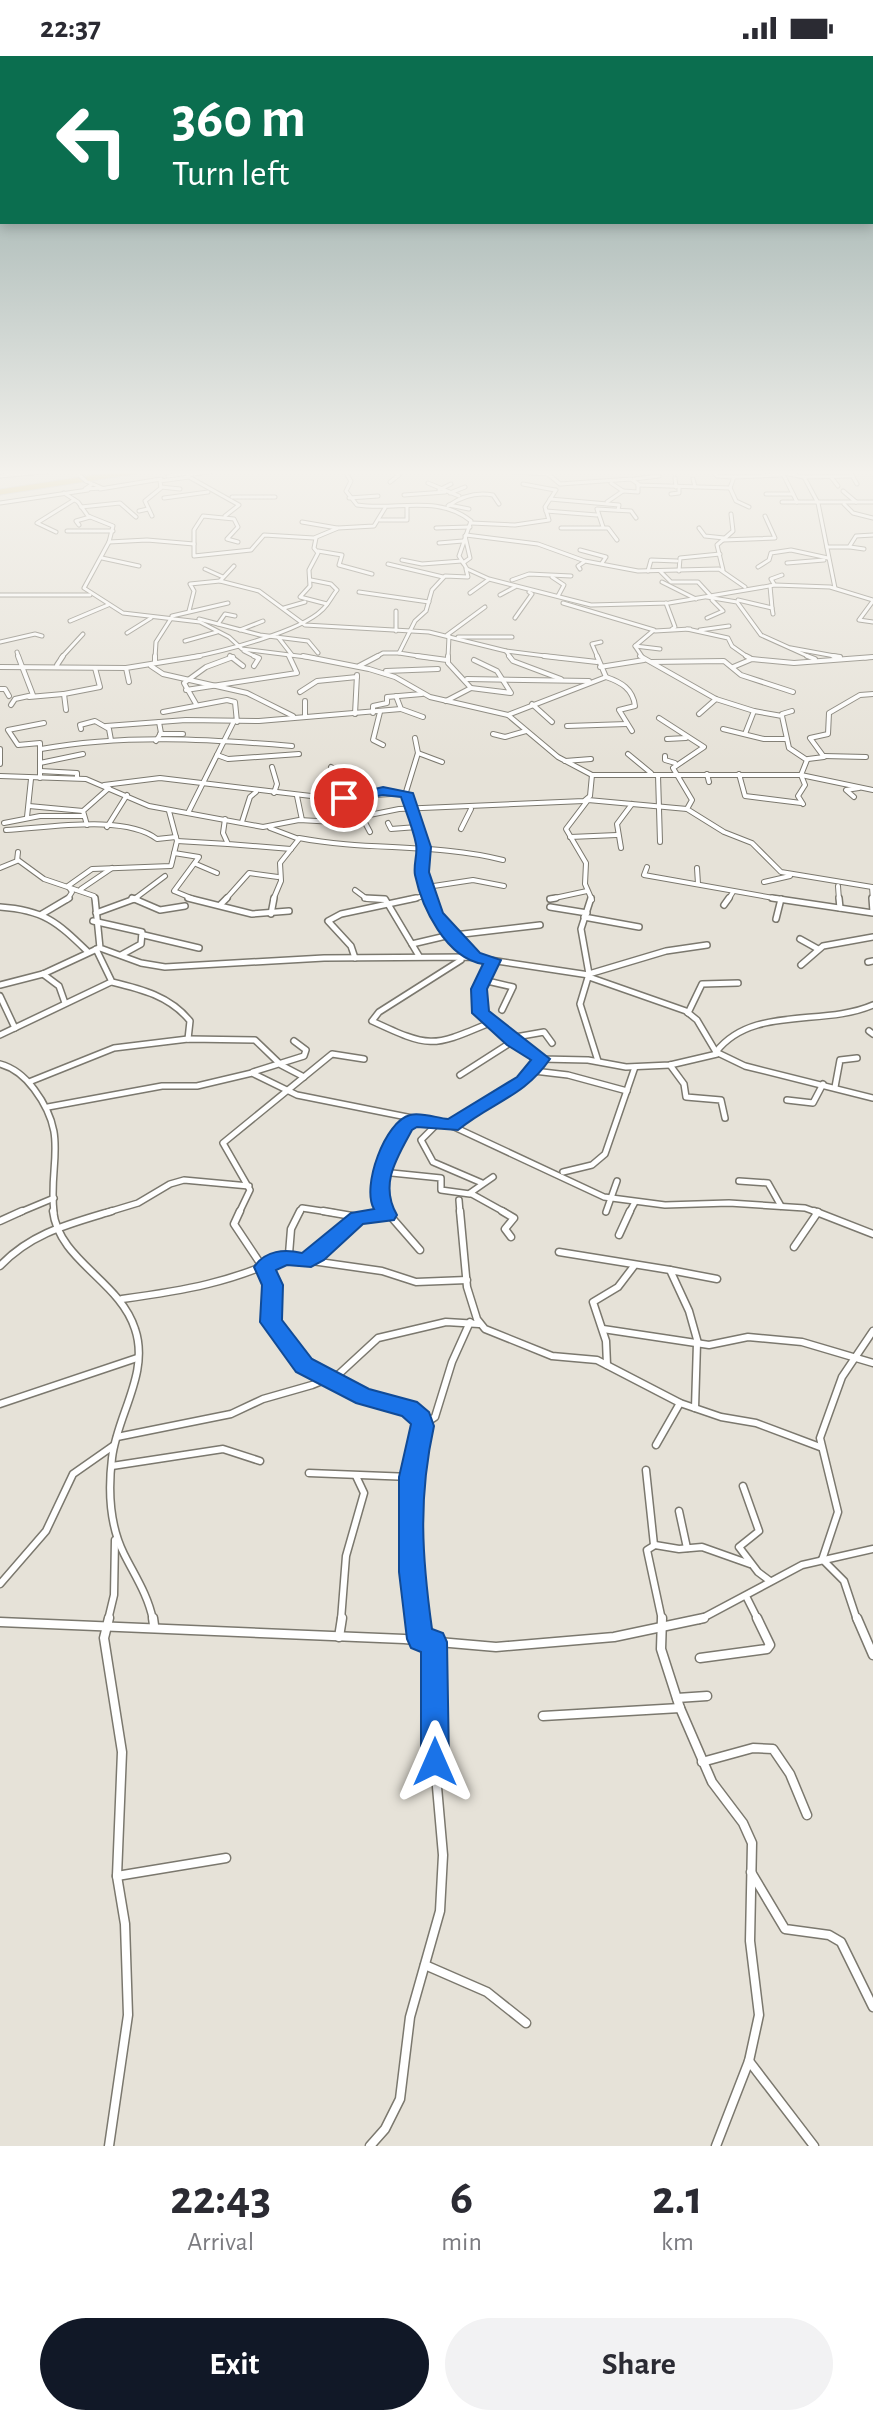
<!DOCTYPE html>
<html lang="en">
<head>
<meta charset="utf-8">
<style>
	body { margin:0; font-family:"Alegreya Sans",sans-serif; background:#f2f2f3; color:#2b2b33; height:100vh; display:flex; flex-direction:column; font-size:30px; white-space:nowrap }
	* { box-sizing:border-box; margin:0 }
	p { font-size:26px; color:#7c7c81 }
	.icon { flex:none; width:44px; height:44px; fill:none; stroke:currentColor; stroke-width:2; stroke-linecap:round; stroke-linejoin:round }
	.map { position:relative; height:2090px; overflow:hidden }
	.drawer { display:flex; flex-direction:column; background:#fff; flex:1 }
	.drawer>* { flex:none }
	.banner { position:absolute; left:0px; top:0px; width:874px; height:168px; box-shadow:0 4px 12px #0003; background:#0b6e4f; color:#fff; overflow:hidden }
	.pin { position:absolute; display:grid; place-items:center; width:68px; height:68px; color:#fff; margin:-34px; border:4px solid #fff; border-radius:50%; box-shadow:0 2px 8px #0007 }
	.me { position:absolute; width:88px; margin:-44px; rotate:0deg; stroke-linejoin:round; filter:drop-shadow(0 0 6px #0008) }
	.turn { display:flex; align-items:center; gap:28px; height:168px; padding:0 40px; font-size:36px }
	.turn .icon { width:104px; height:104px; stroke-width:2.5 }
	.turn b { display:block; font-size:56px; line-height:68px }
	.eta { display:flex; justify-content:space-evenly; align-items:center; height:136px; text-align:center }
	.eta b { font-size:48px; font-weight:700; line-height:56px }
	.primary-button { display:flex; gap:16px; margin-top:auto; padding:16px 40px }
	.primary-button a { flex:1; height:92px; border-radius:48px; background:#111827; color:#fff; font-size:32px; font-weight:700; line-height:92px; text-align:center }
	.primary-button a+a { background:#f2f2f3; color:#2b2b33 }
	.status { display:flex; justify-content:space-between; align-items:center; height:56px; padding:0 40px; background:#fff; direction:ltr }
	.status svg { height:22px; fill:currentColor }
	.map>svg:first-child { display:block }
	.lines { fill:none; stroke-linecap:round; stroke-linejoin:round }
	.minor-far4-casing { stroke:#7b786e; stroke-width:5 }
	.minor-far3-casing { stroke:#7b786e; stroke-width:6 }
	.minor-far2-casing { stroke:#7b786e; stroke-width:8 }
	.minor-far1-casing { stroke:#7b786e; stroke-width:9 }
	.minor-casing { stroke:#7b786e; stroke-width:11 }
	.highway-casing { stroke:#c1c0c0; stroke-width:7 }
	.minor-far4 { stroke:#fff; stroke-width:3 }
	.minor-far3 { stroke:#fff; stroke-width:4 }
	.minor-far2 { stroke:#fff; stroke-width:5 }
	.minor-far1 { stroke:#fff; stroke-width:6 }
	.minor { stroke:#fff; stroke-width:8 }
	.highway { stroke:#d7b952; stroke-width:5 }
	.minor-bridge-casing { stroke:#7b786e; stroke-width:5; stroke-linecap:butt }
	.minor-bridge { stroke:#fff; stroke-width:3 }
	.route { fill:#1a73e8; stroke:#114b97; stroke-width:2 }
</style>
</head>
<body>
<div class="status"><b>22:37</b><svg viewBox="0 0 49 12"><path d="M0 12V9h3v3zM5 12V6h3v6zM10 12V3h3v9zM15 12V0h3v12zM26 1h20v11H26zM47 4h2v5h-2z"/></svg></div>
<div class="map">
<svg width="873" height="2090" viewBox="0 0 873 2090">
	<rect width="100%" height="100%" fill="#e6e2d8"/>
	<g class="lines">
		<defs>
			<g id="minor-far4">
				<path d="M64 414H80"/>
				<path d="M344 414 351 425 346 435 357 449C396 455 438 438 471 465L459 500 467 513 489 523 591 549 669 547 775 529 830 531 873 544"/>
				<path d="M487 414 548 418 560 428 631 423 638 428V436L623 435"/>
				<path d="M712 414 717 420 733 421"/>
				<path d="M769 414 804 421 850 420"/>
				<path d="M849 414 857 428"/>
				<path d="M783 418 797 446"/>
				<path d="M187 419 221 414"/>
				<path d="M0 420 64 414"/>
				<path d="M168 420 190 417"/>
				<path d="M804 421 818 447 835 532"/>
				<path d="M831 421 838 430"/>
				<path d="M675 422 676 431"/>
				<path d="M634 423 659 420"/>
				<path d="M693 423 695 431"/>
				<path d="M86 425 102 432 85 433 91 429"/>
				<path d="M390 426 399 419 393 414"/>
				<path d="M428 427 459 440"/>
				<path d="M523 428 555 434"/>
				<path d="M638 429 730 432"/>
				<path d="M161 431 180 433"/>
				<path d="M730 432 734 421 781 419"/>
				<path d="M730 432 736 445 749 451"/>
				<path d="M100 433 161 423"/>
				<path d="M439 434 451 428"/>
				<path d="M843 435 856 446"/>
				<path d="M64 437 78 446 88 460 113 470 109 486 84 532 123 557 200 566 229 581 242 593 314 602"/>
				<path d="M450 437 465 431"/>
				<path d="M671 438 679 437V431"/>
				<path d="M766 438H793"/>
				<path d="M404 439 445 436"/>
				<path d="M232 441H275"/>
				<path d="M164 442 208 436"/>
				<path d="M349 442 378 440"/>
				<path d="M550 443 619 449 618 454"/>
				<path d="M607 446 623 435 611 427"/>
				<path d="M782 446H873"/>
				<path d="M0 447 88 434"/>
				<path d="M844 448 853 457 873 462"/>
				<path d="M449 449 469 453"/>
				<path d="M448 450C462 440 476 436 493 439L499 448"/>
				<path d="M81 451 120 447 136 461"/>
				<path d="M139 455 148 453"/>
				<path d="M546 455 597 459"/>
				<path d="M152 460 145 445 161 432 160 425 189 421 239 449 225 460"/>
				<path d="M380 464H407V451"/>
				<path d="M302 466 337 472"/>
				<path d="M471 467 515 469 549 464 545 451 556 434"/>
				<path d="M79 469 76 465 90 461"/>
				<path d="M603 471 597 453 631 455 636 462"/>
				<path d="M436 472 470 471"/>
				<path d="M561 472H608L617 484"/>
				<path d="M699 472 705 480 724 482"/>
				<path d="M67 475H113"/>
				<path d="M56 476 37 467 74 444"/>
				<path d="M466 479 538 488 585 505 638 515 719 513 745 531"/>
				<path d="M316 482 314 492 318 497 309 514 310 530 300 541 327 548"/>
				<path d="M723 484 775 482 765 460"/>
				<path d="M109 486 147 484 194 488"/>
				<path d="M238 486 227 483 238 471 234 463 203 460 194 474V500L251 494 264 479 314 482 338 472 374 470 385 452"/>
				<path d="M439 487 463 485"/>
				<path d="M827 491H849L856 480 873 479"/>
				<path d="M850 491 864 493"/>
				<path d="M580 494 606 501 602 507"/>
				<path d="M318 495 342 499 339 509 372 518"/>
				<path d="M102 502 139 510"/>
				<path d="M402 504 422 508 462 505"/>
				<path d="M463 507 470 502 465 480"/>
				<path d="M787 507 824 504"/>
				<path d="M388 508 443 521"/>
				<path d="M234 510 220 525 259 535 305 569 429 576 506 595 561 602"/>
				<path d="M758 511 769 504 771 497 791 494 828 502"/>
				<path d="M205 513 223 521"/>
				<path d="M580 513 578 510 584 506"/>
				<path d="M723 514 717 489 733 475 731 458"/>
				<path d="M648 515 651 504 677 505"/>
				<path d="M660 515 671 526H698L710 539"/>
				<path d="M679 515 680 502 720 498"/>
				<path d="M552 521 564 529 558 540"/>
				<path d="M512 524 529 518 571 520"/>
				<path d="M662 526 696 543"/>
				<path d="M774 528 771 523 782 519"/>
				<path d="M770 530 772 552"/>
				<path d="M359 536 429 546"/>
				<path d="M470 537 488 524"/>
				<path d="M0 539H90"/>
				<path d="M500 539 515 531"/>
				<path d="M707 541 737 546 761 579 812 602"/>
				<path d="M738 544 772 552 773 558"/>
				<path d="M873 545 859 564 873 566"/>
				<path d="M563 547 654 574 635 590 643 602"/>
				<path d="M666 547 675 571 672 573"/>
				<path d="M284 552 305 546"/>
				<path d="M189 555 194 535 190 528 220 525"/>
				<path d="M396 555V575"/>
				<path d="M172 560 228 547"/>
				<path d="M515 562 532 538 529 536"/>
				<path d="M707 562 723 555 712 544"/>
				<path d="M199 563 260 579 308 585 318 597"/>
				<path d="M70 565 108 549"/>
				<path d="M218 568 225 558 235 560"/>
				<path d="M687 573 728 582 732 590 749 602"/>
				<path d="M240 574 263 565"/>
				<path d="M700 574 729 570"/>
				<path d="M655 575 690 573"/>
				<path d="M127 577 151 562"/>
				<path d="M447 579 485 551"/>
				<path d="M278 581 292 599"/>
				<path d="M458 581H512"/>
				<path d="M185 585 217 576"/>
				<path d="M0 586 35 578 42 580"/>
				<path d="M635 590 660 593"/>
				<path d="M791 592 840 601"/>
				<path d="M244 595 258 602"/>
				<path d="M506 595 511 602"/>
				<path d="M17 596 19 602"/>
				<path d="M61 602 83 578"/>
				<path d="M155 602 156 586 172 561"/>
				<path d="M188 602C220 596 300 576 322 554 328 549 332 540 337 534L331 528 311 524"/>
				<path d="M374 602 383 597H399"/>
				<path d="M431 602 399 597 415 565 426 555 432 534 445 520 468 521 466 513"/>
				<path d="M448 602 449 580"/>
				<path d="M598 602 592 588 601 586"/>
				<path d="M865 602 873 601"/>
			</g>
			<g id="minor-far3">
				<path d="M230 600 243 610"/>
				<path d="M254 600 259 602 254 610"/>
				<path d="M303 600 369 613 395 621 430 641 508 659 558 701 592 719H801L873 734"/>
				<path d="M417 600 447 604"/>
				<path d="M509 600 513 605 561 623"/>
				<path d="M544 600 597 606"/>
				<path d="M640 600 716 643 754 655 745 678"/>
				<path d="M746 600 750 602"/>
				<path d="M807 600 815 603"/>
				<path d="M833 600 840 601"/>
				<path d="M652 606 724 605 741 619 793 636"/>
				<path d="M155 607V600"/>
				<path d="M57 609 63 600"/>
				<path d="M151 610 163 618 247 637 293 660"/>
				<path d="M359 610 378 600"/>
				<path d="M0 611 126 612 200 600"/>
				<path d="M600 611 644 604"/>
				<path d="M733 611 752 603 794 607 873 601"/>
				<path d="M126 612 129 626"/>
				<path d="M386 615 438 613"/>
				<path d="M606 621C621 626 633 633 635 650L619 654 632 675"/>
				<path d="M467 623 589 625"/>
				<path d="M471 632 511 637 497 615 474 604"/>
				<path d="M0 633H5L9 640"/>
				<path d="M186 634 297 617 289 600"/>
				<path d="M300 636 317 625 357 621"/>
				<path d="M396 640 401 653 423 661"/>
				<path d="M29 641 63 638"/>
				<path d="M305 645V660"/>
				<path d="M446 645 471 632 448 607V600"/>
				<path d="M196 648 184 627 206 611 233 601"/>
				<path d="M532 648 552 666"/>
				<path d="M11 649 15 643 33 639 18 600"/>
				<path d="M66 654 64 638 100 631 95 612"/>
				<path d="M754 655 782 660 789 692 807 704 801 719 805 729 798 740 803 748"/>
				<path d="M163 656 227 644 235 646 237 666"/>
				<path d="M380 656 373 684 383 689"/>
				<path d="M373 657V650L387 647V641L422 638"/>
				<path d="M355 658 357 619"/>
				<path d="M699 658 716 643"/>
				<path d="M782 658 792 655"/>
				<path d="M508 659 606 621 597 600"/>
				<path d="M659 662 704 691 673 712 692 744 687 753 724 776 752 787 781 816 872 831"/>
				<path d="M106 670 186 664 259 665 401 653"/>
				<path d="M567 670 627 668"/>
				<path d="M81 673 80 669 95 665 109 673 111 684"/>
				<path d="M723 673 764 683H786"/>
				<path d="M160 678H183"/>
				<path d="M493 678 505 681 526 675"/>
				<path d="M415 682 418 697 406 736 424 791 422 819 432 844"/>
				<path d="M667 683 686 682"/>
				<path d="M156 685 161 677 159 666"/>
				<path d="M0 693V708"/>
				<path d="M41 693C124 678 208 683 292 690"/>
				<path d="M418 697 442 706"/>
				<path d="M628 698 651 717"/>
				<path d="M217 699 228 703 299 698"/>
				<path d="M665 700V704L675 707"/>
				<path d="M824 700 866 701"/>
				<path d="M808 703 824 701 810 682 828 678 829 657 860 639 873 638"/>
				<path d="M565 705 591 703"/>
				<path d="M40 707 83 698"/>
				<path d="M272 711 277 728 274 737"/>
				<path d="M331 711 366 736"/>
				<path d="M40 715 77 717V722"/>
				<path d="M707 718 709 726"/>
				<path d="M739 718 745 740 801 747"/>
				<path d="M658 719 660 786"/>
				<path d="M0 720 86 723 149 750 263 771 299 764 335 766 399 753 584 745 590 740 592 719"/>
				<path d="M40 722V687L18 689 8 674 44 667"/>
				<path d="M104 729 160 722 328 742 406 737"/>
				<path d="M297 740 302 764"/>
				<path d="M854 741 846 734 859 732"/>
				<path d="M29 750 83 755"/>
				<path d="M189 755 234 665"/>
				<path d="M27 761 31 723"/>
				<path d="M362 761 370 776"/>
				<path d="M225 763 223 777 228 788 291 793"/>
				<path d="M242 766 250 741 256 736"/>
				<path d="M4 767 40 760H84"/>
				<path d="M388 767 391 773 417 771"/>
				<path d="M87 769 83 755 109 732"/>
				<path d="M107 771 127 739"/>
				<path d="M270 772 299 783 280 807 281 825 273 844"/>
				<path d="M461 773 471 753"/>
				<path d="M6 774C47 772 125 758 157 783L176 781"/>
				<path d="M570 781 617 779"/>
				<path d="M299 782C367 795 436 787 503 804"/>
				<path d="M177 785 228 788"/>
				<path d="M621 792 617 768 632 748"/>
				<path d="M174 797 199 801 174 835 196 844"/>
				<path d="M18 804 44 823 94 840 95 844"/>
				<path d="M196 808 217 817"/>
				<path d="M647 811 644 819 785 844"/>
				<path d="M0 812 17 805 18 796"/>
				<path d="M697 812 698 828"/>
				<path d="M764 826 790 820"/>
				<path d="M838 830 839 844"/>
				<path d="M427 831 473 824 504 830"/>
				<path d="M872 831 873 844"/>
				<path d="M81 833 112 812"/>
				<path d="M355 834 367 843 385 844"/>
				<path d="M132 842 136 844"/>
				<path d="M550 843 587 835"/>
				<path d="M67 844 72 836 68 830 92 813 171 810 177 785 169 755"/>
				<path d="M133 844 165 820"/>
				<path d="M225 844 249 817 278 821"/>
				<path d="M407 844 429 839"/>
				<path d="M592 844 585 828 586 807 566 773 588 744 687 753"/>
				<path d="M728 844 733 836"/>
			</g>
			<g id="minor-far2">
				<path d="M95 842 100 892 141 907 165 911 324 902 470 901 589 919"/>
				<path d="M132 842 160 854 185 850"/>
				<path d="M188 842 252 858 289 855"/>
				<path d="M365 842 385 843 419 900"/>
				<path d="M431 842 439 863 474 901"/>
				<path d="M591 842 581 873 589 918 580 948 598 1005"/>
				<path d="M772 842 873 857"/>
				<path d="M839 842 840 852"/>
				<path d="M872 842 873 856"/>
				<path d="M550 843 556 842"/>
				<path d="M220 849 227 842"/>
				<path d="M724 849 729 842"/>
				<path d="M0 851C44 854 57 866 87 895"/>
				<path d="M550 851 587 857"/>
				<path d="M96 857 137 842"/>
				<path d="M42 858 69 842"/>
				<path d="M271 858 274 842"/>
				<path d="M584 861 639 871"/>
				<path d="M776 863 781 843"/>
				<path d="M93 865 142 876 141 888 121 899"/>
				<path d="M144 879 199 892"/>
				<path d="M800 883 818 893"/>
				<path d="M412 888 446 880 540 869"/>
				<path d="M96 893 112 926C141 933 170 940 190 965L188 983"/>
				<path d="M355 902 351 890 328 865 341 858 416 842"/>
				<path d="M461 904 379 956 372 965C432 993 432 991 492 966"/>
				<path d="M492 905 479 933 481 958 541 1003 588 1004 626 1011 670 1009 717 998"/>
				<path d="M868 906 873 905"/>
				<path d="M801 909 823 890 873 881"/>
				<path d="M43 918 59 930 65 947"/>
				<path d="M589 918 666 895 707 889"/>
				<path d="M589 921 686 955 697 964 716 996"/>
				<path d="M483 924 513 931 502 954"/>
				<path d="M0 929 43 918 99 892"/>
				<path d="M0 940 15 972"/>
				<path d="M873 949C823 971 752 949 716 996L745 1010 873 1042"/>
				<path d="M688 957 702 928 738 927"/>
				<path d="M869 975 873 978"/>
				<path d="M0 979 111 926"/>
				<path d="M510 982 544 976 552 987"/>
				<path d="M0 1008C15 1012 25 1021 34 1033 70 1081 48 1106 54 1157"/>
				<path d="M670 1009 684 1028 686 1041 721 1044 725 1062"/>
				<path d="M534 1015 568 1019 627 1035"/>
				<path d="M253 1016 304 1000 306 994 294 985"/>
				<path d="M460 1019 513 985"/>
				<path d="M29 1026 114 992 188 983 255 984 281 1009 304 1021"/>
				<path d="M835 1031 840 1004 857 1002"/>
				<path d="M787 1044 813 1047 823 1028"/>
				<path d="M48 1051 162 1030H197L252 1017 297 1039 452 1070 604 1141 665 1149 729 1147 805 1152 819 1157"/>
				<path d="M437 1068 421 1084 433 1106 482 1127"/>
				<path d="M452 1070 522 1025 541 1003"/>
				<path d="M382 1116 441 1122V1134L470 1138"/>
				<path d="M563 1116 592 1109 605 1098 635 1011"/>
				<path d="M493 1121 470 1137 506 1157"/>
				<path d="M739 1125 768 1127 781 1150"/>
				<path d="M459 1144 460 1157"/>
				<path d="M606 1156 617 1125"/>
				<path d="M18 1157 54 1142"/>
				<path d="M105 1157 138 1147 170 1128 184 1124 249 1130"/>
				<path d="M239 1157 250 1134 223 1087 332 998 364 1003"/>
				<path d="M299 1157 302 1152 335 1157"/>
				<path d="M387 1157C370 1128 387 1085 412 1065"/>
				<path d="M629 1157 635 1146"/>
			</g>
			<g id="minor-far1">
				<path d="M53 1155C59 1205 120 1225 135 1273 150 1317 117 1359 112 1402 108 1435 109 1468 124 1498 135 1520 148 1539 153 1564"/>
				<path d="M240 1155 234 1168 272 1225 270 1263 274 1272 298 1297 304 1310 364 1341 413 1354 421 1363 423 1370 412 1410 410 1449 418 1564"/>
				<path d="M323 1155 369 1163 387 1159"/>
				<path d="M386 1155 420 1194"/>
				<path d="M460 1155 467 1231 477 1263 485 1273 552 1300 597 1304 680 1347 721 1361 756 1367 820 1391"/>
				<path d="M502 1155 514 1162 505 1173 511 1181"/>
				<path d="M814 1155 873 1178"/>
				<path d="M0 1165 22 1155"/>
				<path d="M619 1179 630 1155"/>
				<path d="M794 1191 818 1156"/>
				<path d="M559 1196 670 1214 689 1255 698 1287"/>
				<path d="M284 1201 382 1215 416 1226 467 1224"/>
				<path d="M305 1205 317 1199 358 1162"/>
				<path d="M0 1210C31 1177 69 1168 112 1155"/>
				<path d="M670 1214 717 1223"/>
				<path d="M122 1243C181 1235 236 1226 289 1198L291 1173 300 1155"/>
				<path d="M603 1273 709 1289 748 1281 802 1286 873 1307"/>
				<path d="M607 1309 606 1285 593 1246 618 1231 634 1210"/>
				<path d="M0 1348 137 1302"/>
				<path d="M695 1352 697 1287"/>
				<path d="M423 1369 435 1361 452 1306 470 1266"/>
				<path d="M117 1381 231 1358 263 1343 312 1329 339 1318 378 1282 446 1266 479 1268"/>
				<path d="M656 1389 680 1347"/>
				<path d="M112 1410 223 1393 260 1405"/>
				<path d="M646 1414 654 1489"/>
				<path d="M309 1417 411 1421"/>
				<path d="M743 1430 759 1475 739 1491 758 1516 770 1525"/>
				<path d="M679 1455 687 1492"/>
				<path d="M823 1501 838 1456 820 1382 842 1321 873 1275"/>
				<path d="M822 1503 844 1525 857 1564"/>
				<path d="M0 1528 46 1475 73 1418 113 1390"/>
				<path d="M747 1542 758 1564"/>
				<path d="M108 1564 114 1539 115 1484"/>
				<path d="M341 1564 346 1500 364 1437 356 1420"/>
				<path d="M662 1564 647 1494 655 1489 679 1493 702 1491 750 1508"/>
				<path d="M699 1564 802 1509 873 1493"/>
			</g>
			<g id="minor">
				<path d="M109 1562 104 1582 122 1696 117 1820 125 1868 128 1959 109 2090"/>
				<path d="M153 1562 154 1569"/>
				<path d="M417 1562 420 1583"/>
				<path d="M662 1562 661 1593 680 1652 712 1726 743 1767 752 1787 750 1885 759 1959 749 2005 716 2090"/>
				<path d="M857 1562 873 1599"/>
				<path d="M0 1566 404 1583 496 1591 614 1581 704 1562"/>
				<path d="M339 1581 342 1562"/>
				<path d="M700 1602 767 1593 770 1589 757 1562"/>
				<path d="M677 1642 707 1640"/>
				<path d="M543 1660 680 1652"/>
				<path d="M702 1706 753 1692 773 1693 790 1718 807 1759"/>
				<path d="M751 1816 785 1873 829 1879 841 1886 873 1951"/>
				<path d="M117 1820 226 1802"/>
				<path d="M425 1909 487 1936 526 1967"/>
				<path d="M749 2005 814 2090"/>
				<path d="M370 2090 385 2073 400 2043 410 1961 440 1855 443 1799 435 1708 434 1586"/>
			</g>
			<path id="highway" d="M0 436 144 414"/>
		</defs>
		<use href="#minor-far4" class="minor-far4-casing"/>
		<use href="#minor-far3" class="minor-far3-casing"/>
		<use href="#minor-far2" class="minor-far2-casing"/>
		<use href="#minor-far1" class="minor-far1-casing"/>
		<use href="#minor" class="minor-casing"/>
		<use href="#highway" class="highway-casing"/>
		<use href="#minor-far4" class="minor-far4"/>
		<use href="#minor-far3" class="minor-far3"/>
		<use href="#minor-far2" class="minor-far2"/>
		<use href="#minor-far1" class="minor-far1"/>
		<use href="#minor" class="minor"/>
		<use href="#highway" class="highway"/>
		<defs>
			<path id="minor-bridge" d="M79 419 86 425"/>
		</defs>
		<use href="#minor-bridge" class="minor-bridge-casing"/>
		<use href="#minor-bridge" class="minor-bridge"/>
	</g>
	<linearGradient id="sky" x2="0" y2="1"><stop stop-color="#89a09e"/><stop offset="0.59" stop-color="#f4f2ed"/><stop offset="1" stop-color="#f4f2ed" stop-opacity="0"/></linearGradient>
	<rect width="873" height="706" fill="url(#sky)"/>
	<path class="route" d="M383 731 413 737 431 791 429 816 443 857 480 897 501 904 487 933 489 955 550 1003C524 1041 492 1046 458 1074L417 1071 412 1074C397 1102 379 1128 397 1159L394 1164 363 1168 324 1204 311 1211 287 1209 276 1214 283 1229 282 1264 312 1303 369 1333 417 1346 429 1356 434 1370C418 1442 422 1501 432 1573L443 1577 447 1586 449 1706 445 1716 435 1720 425 1716 421 1706V1596L411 1592 407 1583 399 1516V1421L411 1368 402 1360 356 1347 296 1316 260 1266 262 1229 254 1211C265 1194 285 1193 302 1197L351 1157 374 1153C361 1131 385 1065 410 1059 421 1056 437 1062 448 1063L517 1021 531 1004 507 989 472 957 471 933 483 908C446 902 422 852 415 819 413 809 418 798 416 788 413 772 406 756 401 741L383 739 344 746 337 742Z"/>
</svg>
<div class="pin" style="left:344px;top:742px;background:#d93025"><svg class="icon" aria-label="arrive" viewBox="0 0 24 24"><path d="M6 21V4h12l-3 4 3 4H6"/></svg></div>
<svg class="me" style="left:435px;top:1706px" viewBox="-20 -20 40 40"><path d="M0-17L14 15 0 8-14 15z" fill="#1a73e8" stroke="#fff" stroke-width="4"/></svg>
<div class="banner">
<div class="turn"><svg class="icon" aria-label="left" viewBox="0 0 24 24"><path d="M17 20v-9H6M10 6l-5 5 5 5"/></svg><div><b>360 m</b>Turn left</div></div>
</div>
</div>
<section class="drawer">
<div class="eta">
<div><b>22:43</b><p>Arrival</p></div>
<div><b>6</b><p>min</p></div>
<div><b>2.1</b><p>km</p></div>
</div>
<div class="primary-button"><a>Exit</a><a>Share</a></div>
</section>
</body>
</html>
